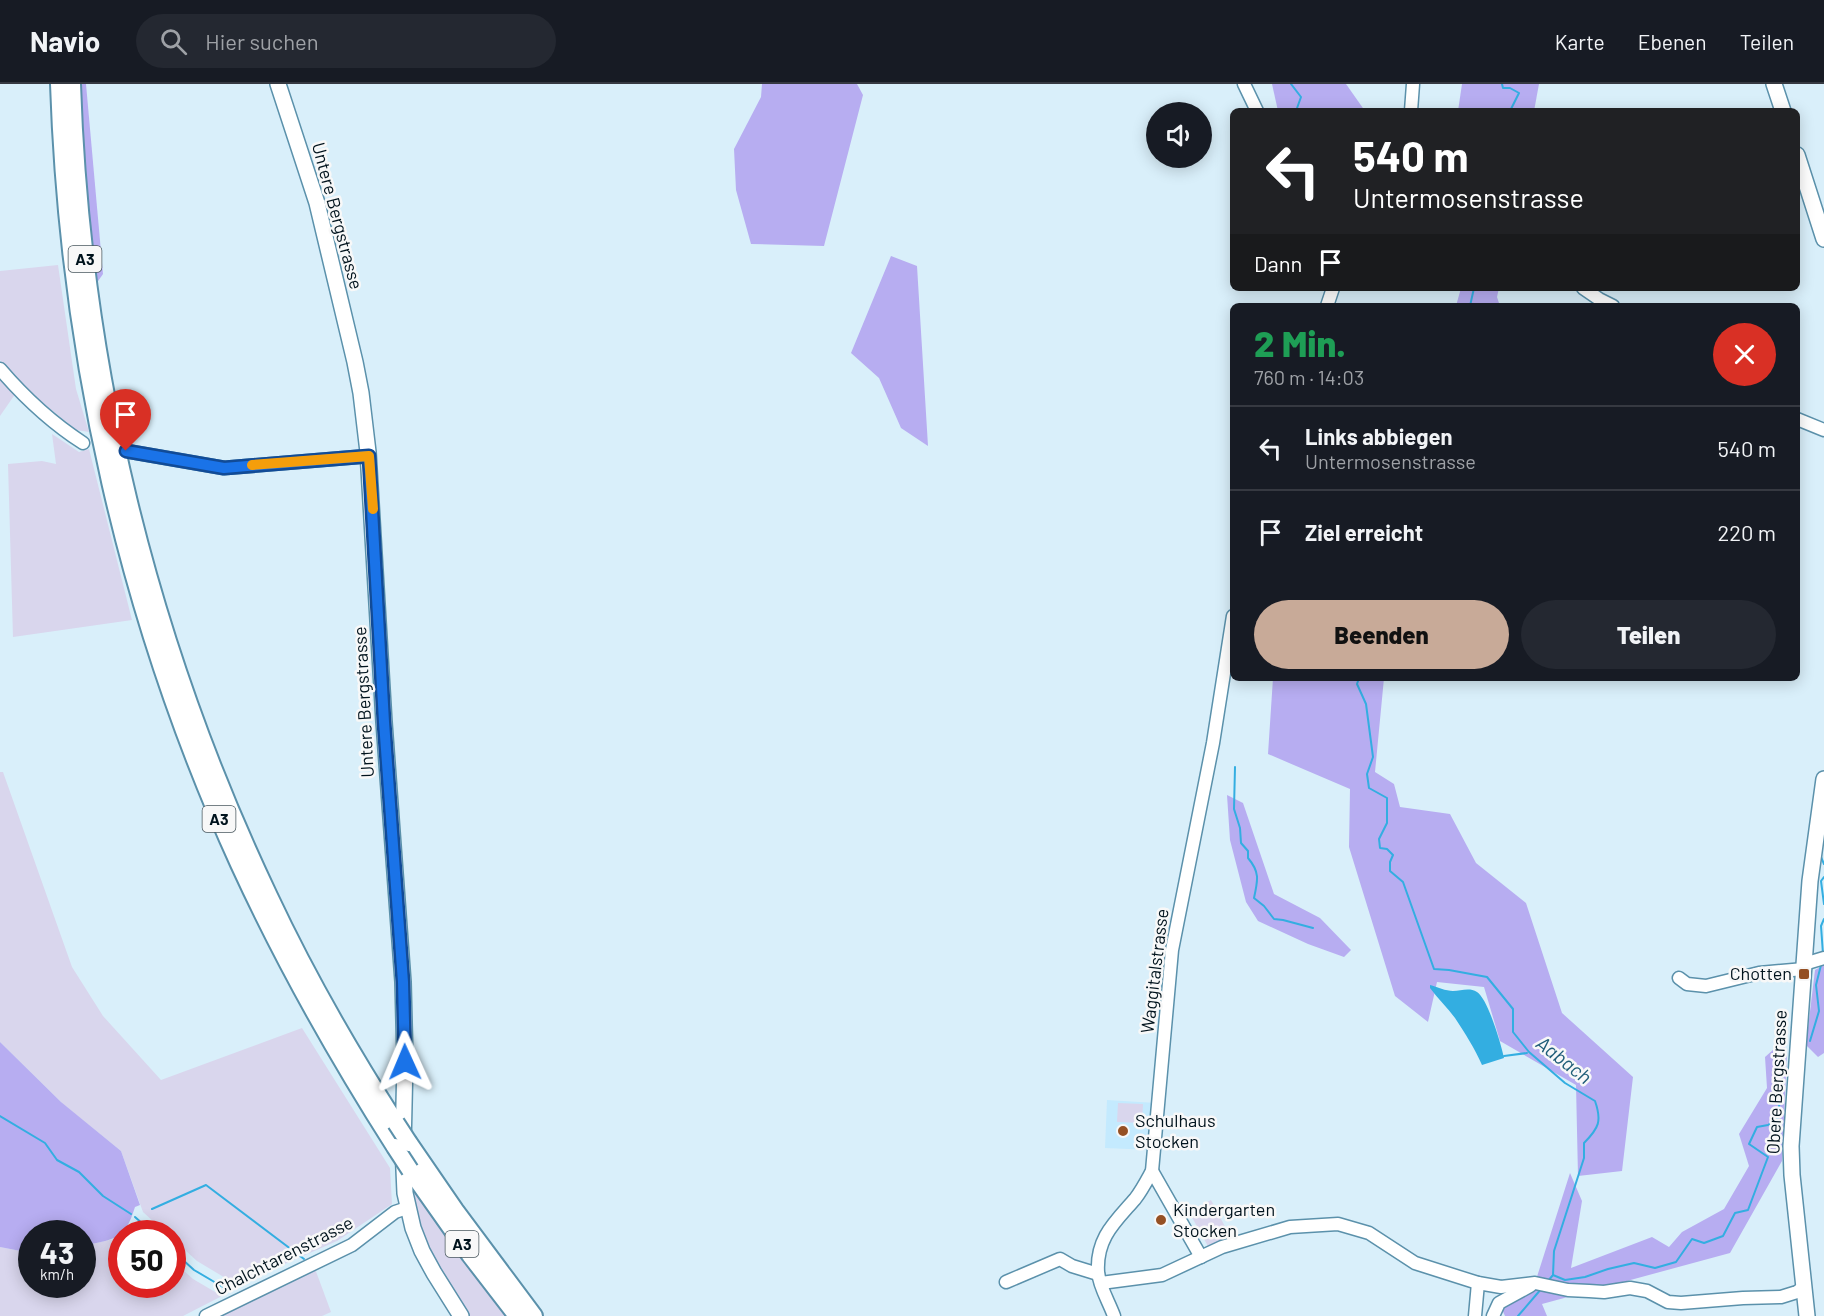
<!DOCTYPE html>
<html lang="de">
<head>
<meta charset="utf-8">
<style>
	body { margin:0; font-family:Barlow,sans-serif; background:#242831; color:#f1f3f6; height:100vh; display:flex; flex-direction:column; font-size:22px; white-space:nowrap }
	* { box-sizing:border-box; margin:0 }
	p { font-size:20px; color:#9ea1a6 }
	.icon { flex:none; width:33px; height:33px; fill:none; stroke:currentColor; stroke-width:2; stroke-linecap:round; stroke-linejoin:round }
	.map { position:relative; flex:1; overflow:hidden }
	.side { position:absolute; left:1230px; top:219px; width:570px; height:378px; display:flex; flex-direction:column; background:#171b24; border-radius:9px; box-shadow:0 3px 15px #0003 }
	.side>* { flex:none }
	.hud { position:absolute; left:1230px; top:24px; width:570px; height:183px; border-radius:9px; box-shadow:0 3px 15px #0003; background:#202124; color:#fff; overflow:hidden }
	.buttons { position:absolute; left:1146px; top:18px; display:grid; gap:12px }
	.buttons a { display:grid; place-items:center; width:66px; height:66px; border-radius:50%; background:#171b24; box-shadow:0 3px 15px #0003; font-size:30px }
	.speed { position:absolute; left:18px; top:1136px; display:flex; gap:12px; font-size:30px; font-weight:700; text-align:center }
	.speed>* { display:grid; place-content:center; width:78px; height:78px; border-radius:50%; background:#171b24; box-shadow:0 3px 15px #0003; line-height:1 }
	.speed small { font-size:15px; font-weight:400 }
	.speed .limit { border:9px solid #d22; background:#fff; color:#111 }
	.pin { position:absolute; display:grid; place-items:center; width:51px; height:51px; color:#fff; margin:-62px -26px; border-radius:50% 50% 50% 0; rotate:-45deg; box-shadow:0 0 6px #0007 }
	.pin .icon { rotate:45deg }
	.me { position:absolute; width:66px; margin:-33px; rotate:359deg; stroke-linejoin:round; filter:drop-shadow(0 0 4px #0008) }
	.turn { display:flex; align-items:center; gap:21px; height:126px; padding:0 24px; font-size:27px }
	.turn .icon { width:78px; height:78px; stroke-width:2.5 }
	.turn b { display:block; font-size:42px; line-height:51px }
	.then { display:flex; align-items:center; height:57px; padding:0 24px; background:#0003; gap:12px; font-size:22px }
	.round { display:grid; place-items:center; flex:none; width:63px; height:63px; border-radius:32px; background:#242831 }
	.head { display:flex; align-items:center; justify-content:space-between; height:102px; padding:0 24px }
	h1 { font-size:36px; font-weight:800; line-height:45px; color:#1e9e55 }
	.action { display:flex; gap:12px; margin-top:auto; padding:12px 24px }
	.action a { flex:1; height:69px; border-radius:36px; background:#c8aa98; color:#111; font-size:24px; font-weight:800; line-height:69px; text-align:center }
	.action a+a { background:#242831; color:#f1f3f6 }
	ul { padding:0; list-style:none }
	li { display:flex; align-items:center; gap:18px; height:84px; padding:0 24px; border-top:2px solid #363941 }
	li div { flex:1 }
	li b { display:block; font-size:22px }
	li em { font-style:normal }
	header { display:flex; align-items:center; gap:36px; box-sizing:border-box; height:84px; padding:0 30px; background:#171b24; border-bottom:2px solid #363941 }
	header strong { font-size:28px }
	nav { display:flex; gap:33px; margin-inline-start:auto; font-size:21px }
	.search { width:420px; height:54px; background:#242831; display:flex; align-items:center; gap:15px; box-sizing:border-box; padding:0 21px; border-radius:33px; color:#9ea1a6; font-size:22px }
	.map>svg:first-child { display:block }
	.built { fill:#c4eafe }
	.green { fill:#d9d6ed }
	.forest { fill:#b7adf1 }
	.water { fill:#33aee1 }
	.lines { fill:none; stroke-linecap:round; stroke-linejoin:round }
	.stream { stroke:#33aee1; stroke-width:2 }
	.minor-casing { stroke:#5b91ab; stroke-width:15 }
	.major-casing { stroke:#5b91ab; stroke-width:18 }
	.highway-casing { stroke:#5b91ab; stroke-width:20 }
	.minor { stroke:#fff; stroke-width:12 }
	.major { stroke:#fff; stroke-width:15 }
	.highway { stroke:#fff; stroke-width:16 }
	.highway-bridge-casing { stroke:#5b91ab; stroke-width:20; stroke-linecap:butt }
	.highway-bridge { stroke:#fff; stroke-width:16 }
	.route-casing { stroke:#114b97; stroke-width:15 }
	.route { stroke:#1a73e8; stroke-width:10 }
	.slow { stroke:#f59e0b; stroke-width:10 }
	.poi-dot { fill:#955024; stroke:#f8f8f8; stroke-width:2 }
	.labels { text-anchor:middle; stroke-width:5; stroke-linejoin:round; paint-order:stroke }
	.shield { fill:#f8f8f8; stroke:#4a585f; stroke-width:1.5 }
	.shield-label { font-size:16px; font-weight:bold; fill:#00131d }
	.street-label { font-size:18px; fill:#00131d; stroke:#f8f8f8 }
	.poi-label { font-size:18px; fill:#00131d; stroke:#f8f8f8; text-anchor:start }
	.water-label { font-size:20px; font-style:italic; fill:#205e79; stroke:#f8f8f8 }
</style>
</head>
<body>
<header>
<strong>Navio</strong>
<div class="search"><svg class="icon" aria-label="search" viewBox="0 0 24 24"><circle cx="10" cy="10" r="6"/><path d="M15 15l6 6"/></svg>Hier suchen</div>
<nav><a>Karte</a><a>Ebenen</a><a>Teilen</a></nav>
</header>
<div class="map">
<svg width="1824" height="1232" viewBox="0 0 1824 1232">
	<rect width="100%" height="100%" fill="#d9effa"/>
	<path class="built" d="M1107 1016 1156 1019 1152 1066 1105 1064Z"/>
	<g class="green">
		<path d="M58 181 76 305 89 348 76 346 22 302 0 276V187Z"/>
		<path d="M0 285 18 306 0 332Z"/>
		<path d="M52 350 79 368 89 365 132 536 13 553 8 380 42 377 56 380Z"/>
		<path d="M0 688H3L72 883 103 932 161 996 302 944 390 1084 392 1120 337 1157 237 1201 197 1177 173 1155 172 1149H166L143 1128 121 1067 63 1020 0 958Z"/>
		<path d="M1118 1019 1143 1020 1142 1039 1117 1038Z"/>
		<path d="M414 1108 506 1232H469C454 1209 405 1134 414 1108Z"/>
		<path d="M1211 1116 1231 1154 1209 1164 1189 1128Z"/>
		<path d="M121 1150 122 1200H172L173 1177 193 1195 222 1212 183 1232H0V1163L31 1169 32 1200H82L83 1162 118 1154Z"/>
		<path d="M314 1182 331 1228 322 1232H216Z"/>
	</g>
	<g class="forest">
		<path d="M80 0H86L103 190 96 200 84 96Z"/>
		<path d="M762 0H857L863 11 824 162 751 160 736 106 734 65 761 13Z"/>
		<path d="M1272 0H1346L1365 27H1278Z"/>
		<path d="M1462 0H1539L1534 27H1458Z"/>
		<path d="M891 172 917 182 928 362 901 344 879 294 851 269Z"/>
		<path d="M1461 204H1499L1497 213 1500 222H1456Z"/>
		<path d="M1273 594H1384L1375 688 1394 700 1400 723 1450 730 1476 779 1526 819 1562 929 1633 993 1622 1087 1578 1092 1576 1001 1500 957 1484 903 1437 898 1428 938 1395 912 1349 763 1350 705 1268 670Z"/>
		<path d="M1227 711 1243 719 1274 810 1320 834 1351 866 1344 873 1308 860 1258 837 1246 818 1230 756Z"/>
		<path d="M1824 881V969L1818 973 1806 961 1815 886Z"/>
		<path d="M1783 957 1787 969 1782 1077 1730 1169 1542 1220 1547 1232H1505L1499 1219 1535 1199 1570 1089 1582 1117 1571 1184 1652 1153 1669 1163 1682 1148 1724 1125 1749 1082 1739 1050 1767 1004 1765 973Z"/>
		<path d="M0 958 61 1018 121 1067 140 1121 135 1123C124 1158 115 1154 83 1162L82 1149H32L31 1169 0 1163Z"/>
	</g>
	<path class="water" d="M1430 901C1437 903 1446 907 1453 907 1461 907 1469 903 1477 908 1488 915 1501 960 1504 974L1482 981C1475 965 1465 949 1455 934 1447 923 1438 915 1430 904Z"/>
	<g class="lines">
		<g class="stream">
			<path d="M1291 0 1301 13 1296 27"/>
			<path d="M1502 0 1503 4H1510L1519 9 1510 27"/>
			<path d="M1470 222 1474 204"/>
			<path d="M1359 594 1357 600 1366 620 1373 673 1367 690 1369 704 1387 714V739L1379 755 1380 764 1387 765 1393 771 1390 778V787L1403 798 1434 885 1449 886 1487 893 1513 925V948L1529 968 1565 999 1595 1017C1602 1037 1599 1044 1584 1059V1074L1554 1167 1553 1191 1548 1197"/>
			<path d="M1235 683 1234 725 1240 744 1241 759 1248 767V774C1260 788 1258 796 1254 814L1264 822 1274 835 1283 836 1313 844"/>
			<path d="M1821 773 1824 780"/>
			<path d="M1824 793 1821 797 1824 820"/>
			<path d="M1823 870 1821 842 1824 835"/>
			<path d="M1810 957 1819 927 1816 901 1821 881"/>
			<path d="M1504 972 1527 969"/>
			<path d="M0 1032 45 1059 57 1076 79 1088 103 1112 131 1130"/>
			<path d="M152 1125 206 1101 304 1175"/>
			<path d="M135 1133 153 1149"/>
			<path d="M172 1166 194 1186 228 1206"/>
			<path d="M1553 1191 1565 1196 1585 1193 1608 1185 1634 1179 1655 1184 1676 1178 1692 1155 1704 1159 1723 1152 1735 1129 1748 1126 1768 1073 1749 1060 1757 1043 1768 1041 1778 1034 1782 990"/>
			<path d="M1518 1232 1542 1204"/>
		</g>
		<defs>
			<g id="minor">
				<path d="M1244 0 1257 27"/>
				<path d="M1411 27 1413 0"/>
				<path d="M1583 204 1599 215 1613 222"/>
				<path d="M1327 222 1333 204"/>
				<path d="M0 285C24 313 52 339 83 359"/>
				<path d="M1797 335 1824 346"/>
				<path d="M126 367 224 384 369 372"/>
				<path d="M1804 880 1824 874"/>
				<path d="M1679 894 1687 900 1706 902 1759 889 1804 885"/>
				<path d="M1152 1087 1201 1173"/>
				<path d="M1006 1198 1060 1175 1072 1182 1098 1190"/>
				<path d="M1101 1199 1162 1191 1222 1163 1290 1143 1338 1140 1369 1149 1415 1179 1478 1199 1501 1203 1535 1199 1568 1206 1589 1207 1604 1208 1630 1204 1647 1207 1668 1218 1681 1219 1743 1214 1781 1213 1797 1208 1804 1203"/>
				<path d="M206 1232 352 1161 395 1128 407 1124"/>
				<path d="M1114 1232C1109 1218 1099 1202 1098 1188 1096 1154 1115 1138 1135 1115 1142 1106 1147 1096 1152 1087L1172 866 1213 659 1233 532"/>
				<path d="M1475 1232 1478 1199"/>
				<path d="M1493 1232 1499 1219 1530 1202"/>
			</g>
			<g id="major">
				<path d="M278 0 317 119 355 278 361 309 368 368 384 638 403 898 405 978 403 1063 405 1109 413 1144 422 1167 434 1189 461 1232"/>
				<path d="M1774 0 1783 27"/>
				<path d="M1797 71 1824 155"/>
				<path d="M1807 1232 1792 1091 1791 1062 1810 797 1824 695"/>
			</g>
			<g id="highway">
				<path d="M59 0C68 269 127 535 239 780 284 878 337 972 395 1063"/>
				<path d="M72 0C81 281 148 558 269 812 306 891 349 966 396 1039"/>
				<path d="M409 1059 455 1126 534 1232"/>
				<path d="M410 1086 470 1171 517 1232"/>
			</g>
		</defs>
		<use href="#minor" class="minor-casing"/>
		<use href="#major" class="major-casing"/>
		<use href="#highway" class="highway-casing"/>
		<use href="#minor" class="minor"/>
		<use href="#major" class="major"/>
		<use href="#highway" class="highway"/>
		<defs>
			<g id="highway-bridge">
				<path d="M396 1039 409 1059"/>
				<path d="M395 1063 410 1086"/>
			</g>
		</defs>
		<use href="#highway-bridge" class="highway-bridge-casing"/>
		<use href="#highway-bridge" class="highway-bridge"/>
	</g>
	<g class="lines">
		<defs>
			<path id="route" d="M126 367 224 384 369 372 384 638 403 898 405 978"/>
		</defs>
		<use href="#route" class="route-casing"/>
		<use href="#route" class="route"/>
		<path class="slow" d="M252 381 369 372 373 425"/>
	</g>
	<g class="poi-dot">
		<rect x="1798" y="884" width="12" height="12" rx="3"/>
		<circle cx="1123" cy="1047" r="6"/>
		<circle cx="1161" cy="1136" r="6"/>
	</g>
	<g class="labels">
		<g class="shield">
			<rect x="68.5" y="162" width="33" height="26" rx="4.5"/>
			<rect x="202.5" y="722" width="33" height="26" rx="4.5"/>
			<rect x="445.5" y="1147" width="33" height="26" rx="4.5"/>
		</g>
		<g class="shield-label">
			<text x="85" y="181">A3</text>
			<text x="219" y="741">A3</text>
			<text x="462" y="1166">A3</text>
		</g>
		<g class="street-label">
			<text transform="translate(337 132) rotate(75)" y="6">Untere Bergstrasse</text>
			<text transform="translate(364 618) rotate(-93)" y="6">Untere Bergstrasse</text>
			<text transform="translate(1155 887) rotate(-83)" y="6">Waggitalstrasse</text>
			<text transform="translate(1777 998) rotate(-87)" y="6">Obere Bergstrasse</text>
			<text transform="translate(284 1172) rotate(-27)" y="6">Chalchtarenstrasse</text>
		</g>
		<g class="poi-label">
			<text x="1792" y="896" text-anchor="end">Chotten</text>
			<text x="1135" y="1043">Schulhaus<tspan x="1135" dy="21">Stocken</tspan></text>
			<text x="1173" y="1132">Kindergarten<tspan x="1173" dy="21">Stocken</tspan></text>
		</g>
		<g class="water-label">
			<text transform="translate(1564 976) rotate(38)" y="7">Aabach</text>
		</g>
	</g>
</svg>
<div class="buttons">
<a><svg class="icon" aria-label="sound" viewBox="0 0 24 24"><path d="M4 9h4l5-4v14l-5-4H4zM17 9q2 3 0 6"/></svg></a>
</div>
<div class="speed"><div>43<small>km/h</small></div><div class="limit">50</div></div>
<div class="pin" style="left:126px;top:367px;background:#d93025"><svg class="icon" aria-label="arrive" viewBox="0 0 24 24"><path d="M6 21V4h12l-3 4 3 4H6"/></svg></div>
<svg class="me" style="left:405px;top:978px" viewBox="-20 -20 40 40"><path d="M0-17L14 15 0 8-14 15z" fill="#1a73e8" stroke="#fff" stroke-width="4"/></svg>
<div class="hud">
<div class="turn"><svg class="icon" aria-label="left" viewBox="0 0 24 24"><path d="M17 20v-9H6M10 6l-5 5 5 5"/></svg><div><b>540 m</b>Untermosenstrasse</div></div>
<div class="then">Dann<svg class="icon" aria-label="arrive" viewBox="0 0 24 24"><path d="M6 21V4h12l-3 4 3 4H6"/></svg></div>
</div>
<section class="side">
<div class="head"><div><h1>2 Min.</h1><p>760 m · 14:03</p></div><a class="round" style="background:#d93025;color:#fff"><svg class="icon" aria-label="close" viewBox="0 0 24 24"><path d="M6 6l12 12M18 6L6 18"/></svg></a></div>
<ul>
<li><svg class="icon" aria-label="left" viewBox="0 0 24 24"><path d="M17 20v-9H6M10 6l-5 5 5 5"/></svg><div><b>Links abbiegen</b><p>Untermosenstrasse</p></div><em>540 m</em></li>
<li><svg class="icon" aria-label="arrive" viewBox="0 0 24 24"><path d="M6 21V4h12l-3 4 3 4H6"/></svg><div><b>Ziel erreicht</b></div><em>220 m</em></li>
</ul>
<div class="action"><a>Beenden</a><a>Teilen</a></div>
</section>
</div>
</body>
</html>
